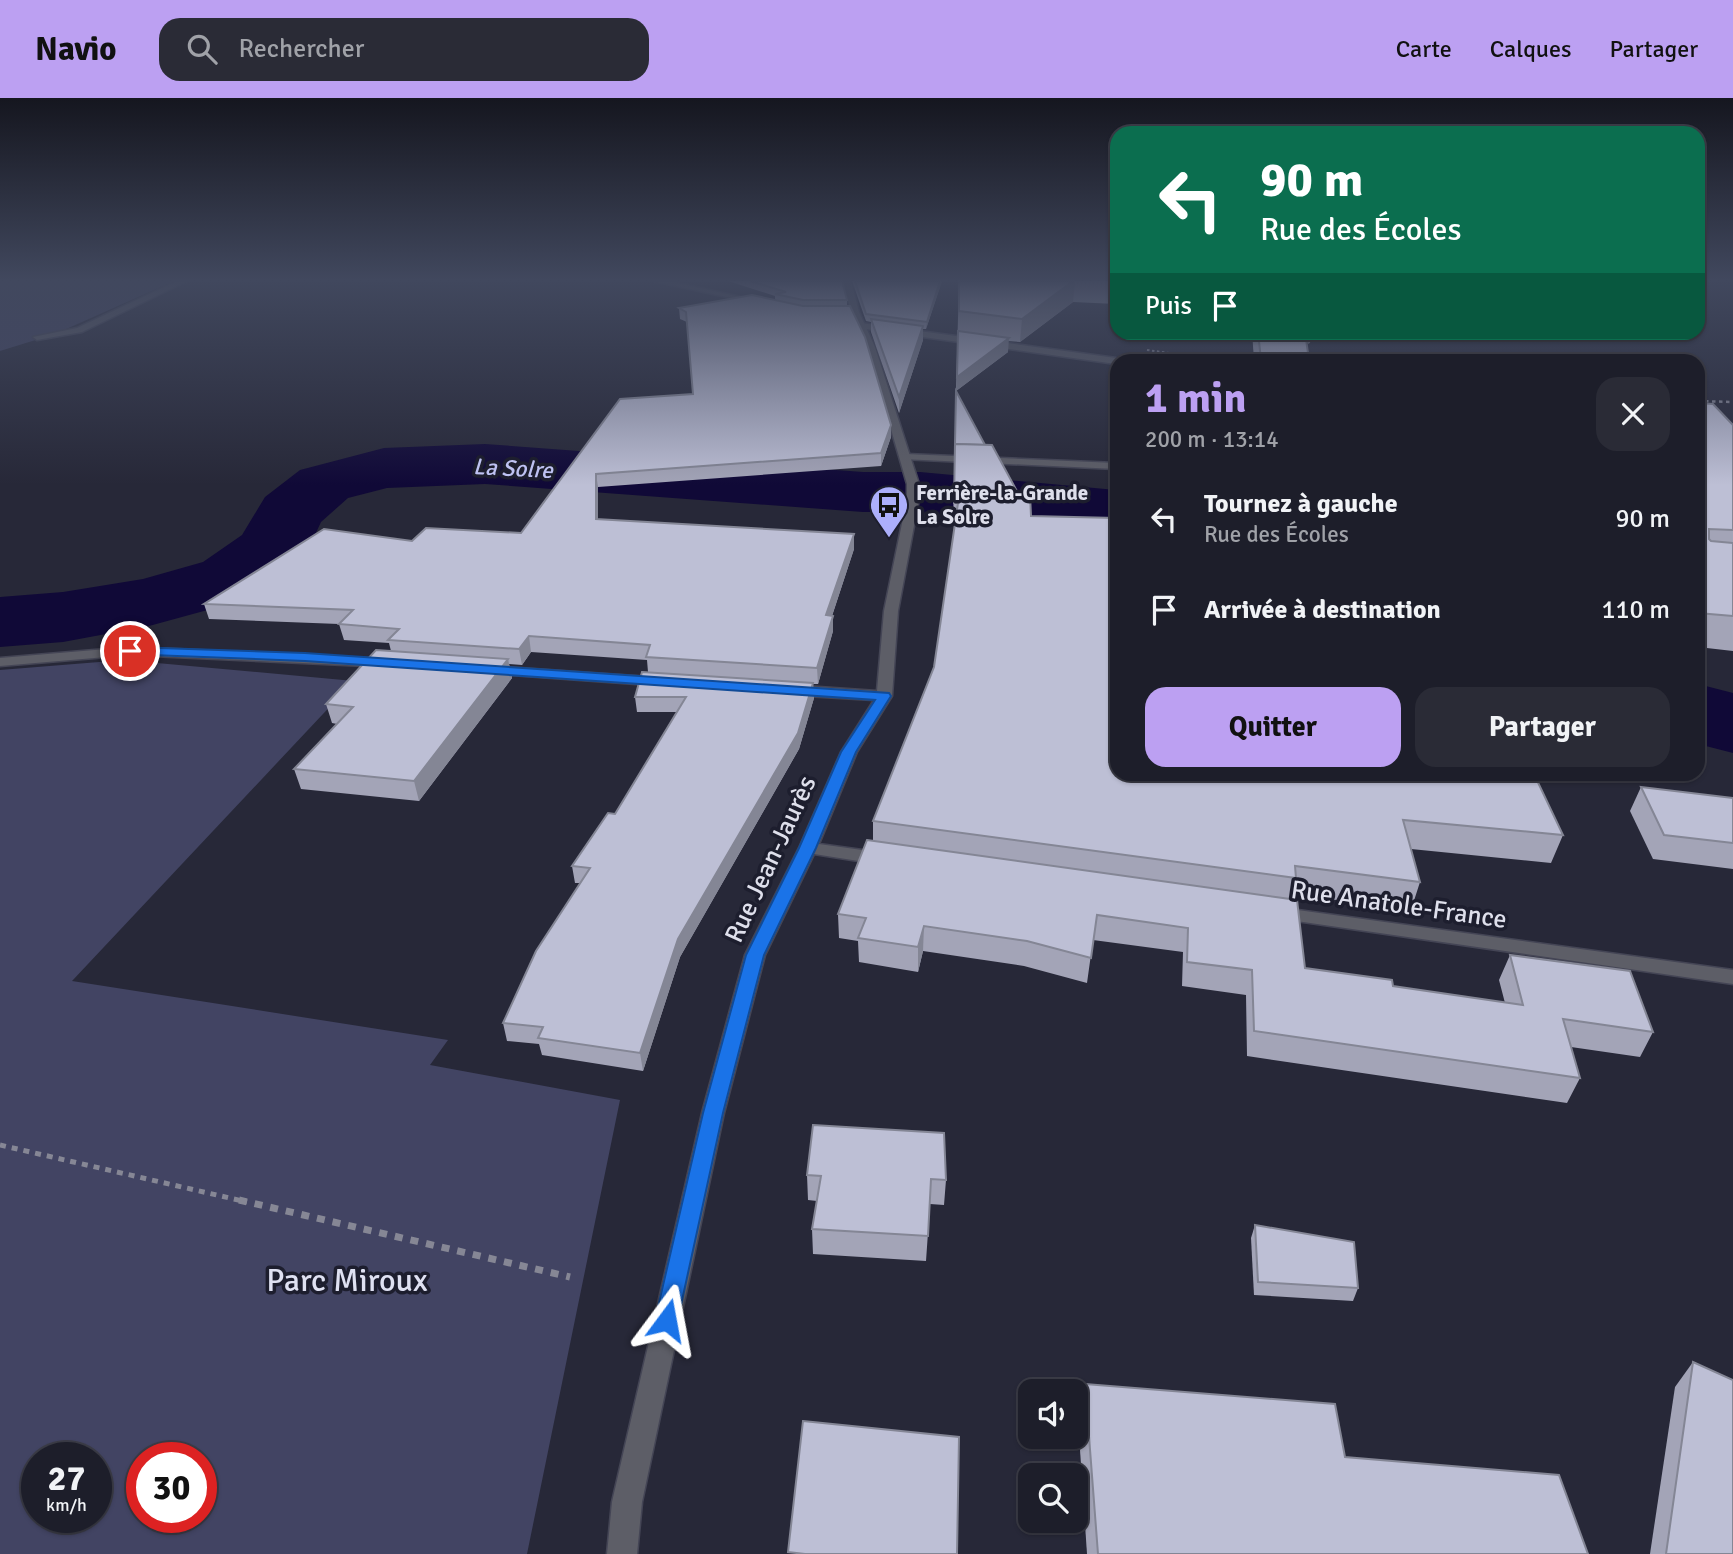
<!DOCTYPE html>
<html lang="fr">
<head>
<meta charset="utf-8">
<style>
	body { margin:0; font-family:Signika,sans-serif; background:#2a2b36; color:#f1f3f6; height:100vh; display:flex; flex-direction:column; font-size:26px; white-space:nowrap }
	* { box-sizing:border-box; margin:0 }
	p { font-size:23px; color:#a0a2a8 }
	.icon { flex:none; width:38px; height:38px; fill:none; stroke:currentColor; stroke-width:2; stroke-linecap:round; stroke-linejoin:round }
	.map { position:relative; flex:1; overflow:hidden }
	.panel { position:absolute; left:1110px; top:256px; width:595px; height:427px; display:flex; flex-direction:column; background:#1d1e2a; border-radius:21px; box-shadow:0 2px 5px #0004,0 0 0 2px #3b3c47 }
	.panel>* { flex:none }
	.guide { position:absolute; left:1110px; top:28px; width:595px; height:214px; border-radius:21px; box-shadow:0 2px 5px #0004,0 0 0 2px #3b3c47; background:#0b6e4f; color:#fff; overflow:hidden }
	.controls { position:absolute; left:1018px; top:1281px; display:grid; gap:14px }
	.controls a { display:grid; place-items:center; width:70px; height:70px; border-radius:14px; background:#1d1e2a; box-shadow:0 2px 5px #0004,0 0 0 2px #3b3c47; font-size:35px }
	.speed { position:absolute; left:21px; top:1344px; display:flex; gap:14px; font-size:35px; font-weight:700; text-align:center }
	.speed>* { display:grid; place-content:center; width:91px; height:91px; border-radius:50%; background:#1d1e2a; box-shadow:0 2px 5px #0004,0 0 0 2px #3b3c47; line-height:1 }
	.speed small { font-size:18px; font-weight:400 }
	.speed .limit { border:10px solid #d22; background:#fff; color:#111 }
	.pin { position:absolute; display:grid; place-items:center; width:60px; height:60px; color:#fff; margin:-30px; border:4px solid #fff; border-radius:50%; box-shadow:0 2px 7px #0007 }
	.me { position:absolute; width:77px; margin:-38px; rotate:13deg; stroke-linejoin:round; filter:drop-shadow(0 0 5px #0008) }
	.turn { display:flex; align-items:center; gap:24px; height:147px; padding:0 35px; font-size:32px }
	.turn .icon { width:91px; height:91px; stroke-width:2.5 }
	.turn b { display:block; font-size:49px; line-height:60px }
	.then { display:flex; align-items:center; height:66px; padding:0 35px; background:#0003; gap:14px; font-size:26px }
	.round { display:grid; place-items:center; flex:none; width:74px; height:74px; border-radius:21px; background:#2a2b36 }
	.head { display:flex; align-items:center; justify-content:space-between; height:119px; padding:0 35px }
	h1 { font-size:42px; font-weight:800; line-height:52px; color:#bca0f2 }
	.cta { display:flex; gap:14px; margin-top:auto; padding:14px 35px }
	.cta a { flex:1; height:80px; border-radius:21px; background:#bca0f2; color:#111; font-size:28px; font-weight:800; line-height:80px; text-align:center }
	.cta a+a { background:#2a2b36; color:#f1f3f6 }
	ul { padding:0; list-style:none }
	li { display:flex; align-items:center; gap:21px; height:91px; padding:0 35px }
	li div { flex:1 }
	li b { display:block; font-size:26px }
	li em { font-style:normal }
	header { display:flex; align-items:center; gap:42px; box-sizing:border-box; height:98px; padding:0 35px; background:#bca0f2; color:#111 }
	header strong { font-size:33px }
	nav { display:flex; gap:38px; margin-inline-start:auto; font-size:24px }
	.search { width:490px; height:63px; background:#2a2b36; display:flex; align-items:center; gap:18px; box-sizing:border-box; padding:0 24px; border-radius:21px; color:#a0a2a8; font-size:26px }
	.map>svg:first-child { display:block }
	.green { fill:#424463; fill-rule:evenodd }
	.lines { fill:none; stroke-linecap:round; stroke-linejoin:round }
	.river { fill:#100937; fill-rule:evenodd }
	.lane-casing { stroke:#444555; stroke-width:3 }
	.street-casing { stroke:#444555; stroke-width:3 }
	.path-far3 { stroke:#868795; stroke-width:2; stroke-dasharray:2.5 2.5; stroke-linecap:butt }
	.path-far2 { stroke:#868795; stroke-width:2.5; stroke-dasharray:3.5 3.5; stroke-linecap:butt }
	.path-far1 { stroke:#868795; stroke-width:5; stroke-dasharray:6 6; stroke-linecap:butt }
	.path { stroke:#868795; stroke-width:7; stroke-dasharray:8 8; stroke-linecap:butt }
	.lane { fill:#5d5e67; fill-rule:evenodd }
	.street { fill:#5d5e67; fill-rule:evenodd }
	.wall { fill:#a3a4b7 }
	.shaded-wall { fill:#848695 }
	.building { fill:#bdbfd5; stroke:#848695; stroke-width:2 }
	.route { fill:#1a73e8; stroke:#114b97; stroke-width:2 }
	.labels { text-anchor:middle; stroke-width:7; stroke-linejoin:round; paint-order:stroke }
	.far-poi-label { font-size:21px; font-weight:bold; fill:#dedfeb; stroke:#1d1e2e; text-anchor:start }
	.far-water-label { font-size:23px; font-style:italic; fill:#bec2f2; stroke:#1d1e2e }
	.street-label { font-size:26px; fill:#dedfeb; stroke:#1d1e2e }
	.near-park-label { font-size:32px; fill:#dfe1f2; stroke:#1d1e2e }
</style>
</head>
<body>
<header>
<strong>Navio</strong>
<div class="search"><svg class="icon" aria-label="search" viewBox="0 0 24 24"><circle cx="10" cy="10" r="6"/><path d="M15 15l6 6"/></svg>Rechercher</div>
<nav><a>Carte</a><a>Calques</a><a>Partager</a></nav>
</header>
<div class="map">
<svg width="1733" height="1456" viewBox="0 0 1733 1456">
	<rect width="100%" height="100%" fill="#272838"/>
	<g class="green">
		<path d="M0 183H174L55 236 0 253Z"/>
		<path d="M124 562 354 583 72 883 448 942 430 967 620 1002 527 1456H0V572ZM37 1360H96V1419H37ZM142 1360H201V1419H142Z"/>
	</g>
	<g class="lines">
		<g class="river">
			<path d="M485 346 863 374H920L1116 392V434L920 414H863L485 386 387 390 348 400 321 424 309 450 298 466 259 498 149 528 63 544 0 549V499L63 494 143 481 203 464 242 437 265 399 300 372 384 350Z"/>
			<path d="M1698 586 1733 595V655L1698 646Z"/>
		</g>
		<defs>
			<g id="lane">
				<path d="M861 225 1116 260 1120 262H1116V266L858 230Z"/>
				<path d="M906 356 1116 365V371L902 361 901 359Z"/>
			</g>
			<g id="street">
				<path d="M177 183H187L82 234 37 242 33 239 77 230Z"/>
				<path d="M653 183H669L763 204 759 206Z"/>
				<path d="M843 183H851L859 214 875 249 919 386V401L898 513 892 598 857 654 819 746 884 755 893 761 884 767 814 756 765 857 724 1015 642 1404 637 1456H607L612 1404 702 1015 745 857 799 750 841 654 874 602 789 597 781 592 789 587 877 593 884 513 907 401V386L867 249 851 214Z"/>
				<path d="M130 549 388 561 395 565 388 569 130 557 0 568V560Z"/>
				<path d="M489 568 664 580 671 584 664 588 484 575 482 572Z"/>
				<path d="M1276 809 1733 872V886L1269 819 1266 815 1269 811Z"/>
			</g>
		</defs>
		<use href="#lane" class="lane-casing"/>
		<use href="#street" class="street-casing"/>
		<g class="path-far3">
			<path d="M1303 247 1312 243 1311 234"/>
			<path d="M1147 252 1221 262"/>
		</g>
		<path class="path-far2" d="M1698 303 1733 304"/>
		<path class="path-far1" d="M0 1047 247 1104"/>
		<path class="path" d="M239 1102 570 1179"/>
		<use href="#lane" class="lane"/>
		<use href="#street" class="street"/>
	</g>
	<g class="wall">
		<path d="M728 183H842L847 202V208L891 327V339L881 368 598 389V421L854 436V451L832 518 833 533 818 586H813L814 600 799 651 680 859 643 973 542 957 539 946 507 943 503 925 580 785H575L572 768 615 716 677 614H637L635 599 648 574 647 562 531 554 522 567 509 566 512 580 419 703 301 691 294 671 337 626 332 625 326 606 391 553 389 545 344 542 339 526 209 521 204 506 412 443 521 435 693 296 687 224 680 221 679 210 775 202V198Z"/>
		<path d="M852 183H942L926 231H923V242L899 315 871 234V224L866 223Z"/>
		<path d="M959 183H1116V206L1073 204 1020 244 1008 243V254L956 293Z"/>
		<path d="M1252 234H1305L1309 262H1254Z"/>
		<path d="M956 293 985 347 1018 395 1031 418 1116 676 1563 737 1551 765 1411 751 1420 784 1411 812 1292 796 1291 801 1305 870 1393 888 1505 905 1499 882 1510 857 1653 934 1640 959 1571 949 1580 980 1567 1005 1247 958 1246 897 1182 888 1183 854 1093 842 1087 885 1024 868 923 853 918 874 859 864 858 843 839 840 838 816 873 743V723L934 569 955 426H953Z"/>
		<path d="M1698 305 1733 327V553L1698 549Z"/>
		<path d="M1641 689 1733 700V771L1653 761 1630 713Z"/>
		<path d="M807 1077 946 1082 944 1107 930 1106 926 1163 813 1156 812 1131 817 1103 808 1102Z"/>
		<path d="M1255 1127 1358 1190 1353 1203 1254 1197 1251 1140Z"/>
		<path d="M1693 1264 1733 1456H1650L1675 1289Z"/>
		<path d="M1085 1286 1345 1359 1588 1456H1087L1078 1322Z"/>
	</g>
	<g class="shaded-wall">
		<path d="M940 183H942L926 231 927 224Z"/>
		<path d="M1073 183H1075L1073 204 1020 244 1022 221Z"/>
		<path d="M923 228V242L899 315V299Z"/>
		<path d="M1009 240 1008 254 956 293 957 279Z"/>
		<path d="M891 327V339L881 368V355Z"/>
		<path d="M596 376 598 389V435L596 421Z"/>
		<path d="M854 436V451L827 533 826 517Z"/>
		<path d="M833 518V533L818 586 817 570Z"/>
		<path d="M529 538 531 554 522 567 519 551Z"/>
		<path d="M508 561 512 580 419 703 414 683Z"/>
		<path d="M813 585 814 600 799 651 680 859 643 973 640 955 678 841Z"/>
		<path d="M924 828 923 853 918 874V849Z"/>
	</g>
	<g class="building">
		<path d="M750 183H842L847 202H803L775 196 786 194Z"/>
		<path d="M855 183H940L927 224 866 216Z"/>
		<path d="M959 183H1073L1022 221 959 213Z"/>
		<path d="M752 197 803 208H850L865 239 891 327 881 355 596 376V421L854 436 826 517 833 518 817 570 646 559 650 547 529 538 519 551 388 542 399 531 339 526 353 512 204 506 324 431 412 443 426 430 521 435 620 301 693 296 686 214 679 210Z"/>
		<path d="M871 221 923 228 899 299Z"/>
		<path d="M958 233 1009 240 957 279Z"/>
		<path d="M1258 234H1305L1309 262H1261Z"/>
		<path d="M956 293 985 347 955 346Z"/>
		<path d="M1698 305 1713 306 1733 327V432L1709 431V441L1711 443 1733 445V518L1698 515Z"/>
		<path d="M955 346 992 347 1018 395 1030 396 1031 418 1116 420V676H1534L1563 737 1403 722 1420 784 1295 768 1296 780 873 723 934 569 958 405H954Z"/>
		<path d="M376 552 508 561 414 683 294 671 353 609 326 606Z"/>
		<path d="M642 574 813 585 798 635 678 841 640 955 538 940 543 929 503 925 536 853 590 770 572 768 608 715 615 716 686 599H635Z"/>
		<path d="M1641 689 1733 700V745L1664 737Z"/>
		<path d="M867 742 1297 802 1305 870 1392 882 1393 888 1523 907 1510 857 1630 873 1653 934 1563 921 1580 980 1254 933 1252 872 1187 864 1188 830 1097 817 1091 860 1027 843 924 828 918 849 858 840 866 820 838 816Z"/>
		<path d="M813 1027 944 1035 946 1082 931 1081 928 1138 812 1131 821 1078 807 1077Z"/>
		<path d="M1255 1127 1354 1144 1358 1190 1258 1184Z"/>
		<path d="M1693 1264 1733 1282V1456H1666Z"/>
		<path d="M1085 1286 1335 1306 1345 1359 1559 1377 1588 1456H1098Z"/>
		<path d="M803 1323 959 1339 957 1456H805L788 1454Z"/>
	</g>
	<linearGradient id="sky" x2="0" y2="1"><stop stop-color="#15161f"/><stop offset="0.47" stop-color="#41485e"/><stop offset="1" stop-color="#41485e" stop-opacity="0"/></linearGradient>
	<rect width="1733" height="387" fill="url(#sky)"/>
	<path class="route" d="M130 549 305 555 889 595 891 598 856 654 816 750 764 857 723 1015 676 1230 667 1233 659 1230 655 1222 703 1015 746 857 799 750 841 654 875 602 305 563 125 556V551Z"/>
	<defs>
		<symbol id="bus-pin" viewBox="-11 -11 22 30"><path d="M0 17L-7.5 6A9.5 9.5 0 1 1 7.5 6Z" fill="#acaffb" stroke="#1d1e2e"/><path d="M-5-6H5V4H4V6H2V4H-2V6H-4V4H-5ZM-3.5-4V0h7V-4ZM-3.5 1.2v1.5H-2V1.2ZM2 1.2v1.5H3.5V1.2Z" fill="#111"/></symbol>
	</defs>
	<g fill-rule="evenodd">
		<use href="#bus-pin" x="867" y="385" width="44" height="60"/>
	</g>
	<g class="labels">
		<g class="far-poi-label">
			<text x="916" y="402">Ferrière-la-Grande<tspan x="916" dy="24">La Solre</tspan></text>
		</g>
		<g class="far-water-label">
			<text transform="translate(513 370) rotate(3)" y="8">La Solre</text>
		</g>
		<g class="street-label">
			<text transform="translate(770 761) rotate(-65)" y="9">Rue Jean-Jaurès</text>
			<text transform="translate(1399 806) rotate(8)" y="9">Rue Anatole-France</text>
		</g>
		<g class="near-park-label">
			<text x="347" y="1193">Parc Miroux</text>
		</g>
	</g>
</svg>
<div class="controls">
<a><svg class="icon" aria-label="sound" viewBox="0 0 24 24"><path d="M4 9h4l5-4v14l-5-4H4zM17 9q2 3 0 6"/></svg></a>
<a><svg class="icon" aria-label="search" viewBox="0 0 24 24"><circle cx="10" cy="10" r="6"/><path d="M15 15l6 6"/></svg></a>
</div>
<div class="speed"><div>27<small>km/h</small></div><div class="limit">30</div></div>
<div class="pin" style="left:130px;top:553px;background:#d93025"><svg class="icon" aria-label="arrive" viewBox="0 0 24 24"><path d="M6 21V4h12l-3 4 3 4H6"/></svg></div>
<svg class="me" style="left:667px;top:1222px" viewBox="-20 -20 40 40"><path d="M0-17L14 15 0 8-14 15z" fill="#1a73e8" stroke="#fff" stroke-width="4"/></svg>
<div class="guide">
<div class="turn"><svg class="icon" aria-label="left" viewBox="0 0 24 24"><path d="M17 20v-9H6M10 6l-5 5 5 5"/></svg><div><b>90 m</b>Rue des Écoles</div></div>
<div class="then">Puis<svg class="icon" aria-label="arrive" viewBox="0 0 24 24"><path d="M6 21V4h12l-3 4 3 4H6"/></svg></div>
</div>
<section class="panel">
<div class="head"><div><h1>1 min</h1><p>200 m · 13:14</p></div><a class="round"><svg class="icon" aria-label="close" viewBox="0 0 24 24"><path d="M6 6l12 12M18 6L6 18"/></svg></a></div>
<ul>
<li><svg class="icon" aria-label="left" viewBox="0 0 24 24"><path d="M17 20v-9H6M10 6l-5 5 5 5"/></svg><div><b>Tournez à gauche</b><p>Rue des Écoles</p></div><em>90 m</em></li>
<li><svg class="icon" aria-label="arrive" viewBox="0 0 24 24"><path d="M6 21V4h12l-3 4 3 4H6"/></svg><div><b>Arrivée à destination</b></div><em>110 m</em></li>
</ul>
<div class="cta"><a>Quitter</a><a>Partager</a></div>
</section>
</div>
</body>
</html>
